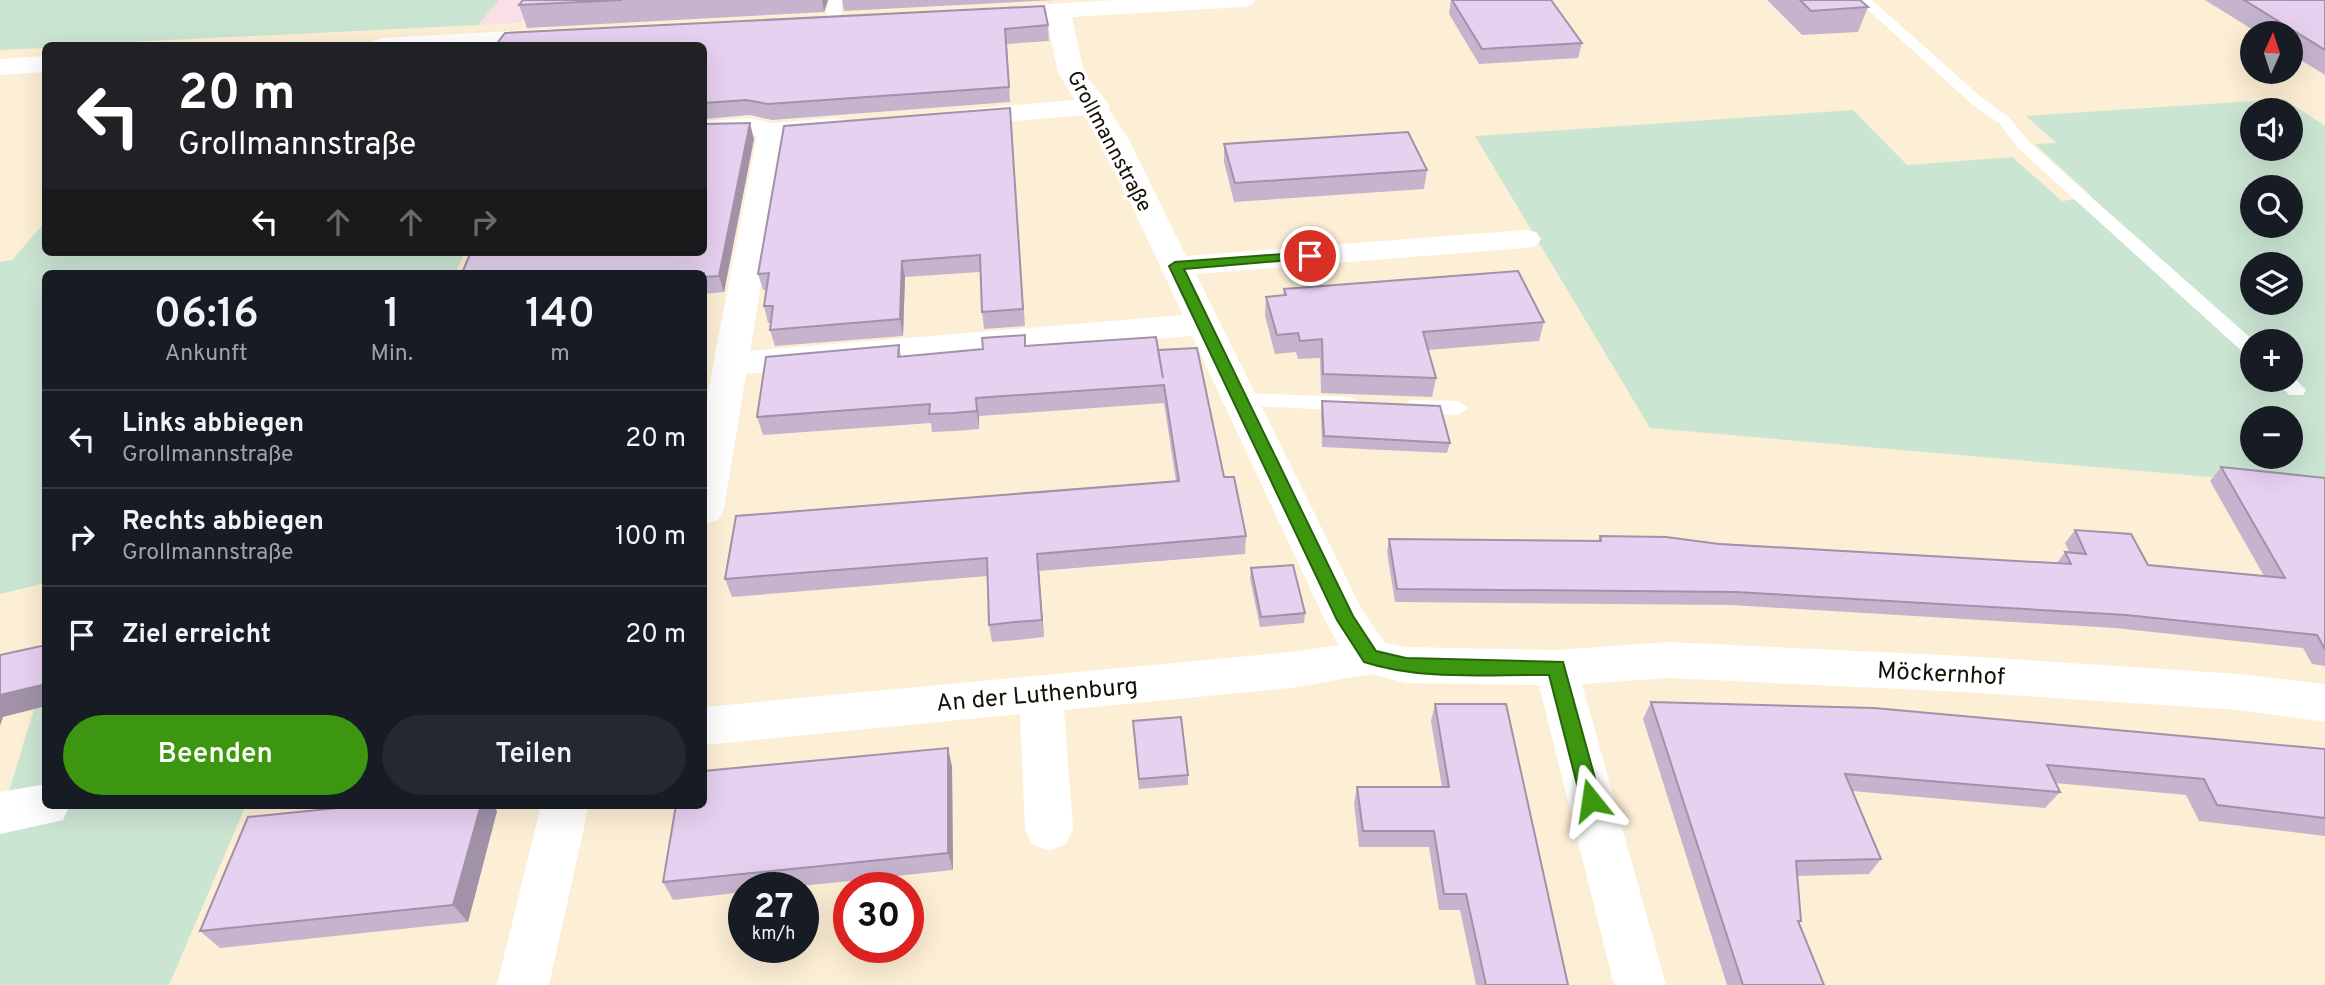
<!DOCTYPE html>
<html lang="de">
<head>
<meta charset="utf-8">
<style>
	body { margin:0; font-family:Overpass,sans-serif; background:#242831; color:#f1f3f6; height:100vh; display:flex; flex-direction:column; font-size:26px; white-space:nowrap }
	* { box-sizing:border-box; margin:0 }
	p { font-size:23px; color:#9ea1a6 }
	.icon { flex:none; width:38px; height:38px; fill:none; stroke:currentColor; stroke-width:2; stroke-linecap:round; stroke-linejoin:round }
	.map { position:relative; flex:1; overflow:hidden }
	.panel { position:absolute; left:42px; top:270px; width:665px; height:539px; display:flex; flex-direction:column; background:#171b24; border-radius:10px; box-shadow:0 7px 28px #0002 }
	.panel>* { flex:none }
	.hud { position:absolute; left:42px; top:42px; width:665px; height:214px; border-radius:10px; box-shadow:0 7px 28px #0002; background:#202124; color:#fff; overflow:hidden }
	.needle { width:46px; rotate:3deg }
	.fabs { position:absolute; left:2240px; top:21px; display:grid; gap:14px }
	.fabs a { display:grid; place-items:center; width:63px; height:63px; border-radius:50%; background:#171b24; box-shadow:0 7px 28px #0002; font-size:35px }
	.speed { position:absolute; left:728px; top:872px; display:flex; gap:14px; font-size:35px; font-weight:700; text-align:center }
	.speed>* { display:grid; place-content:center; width:91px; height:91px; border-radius:50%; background:#171b24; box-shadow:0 7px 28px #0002; line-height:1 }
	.speed small { font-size:18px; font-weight:400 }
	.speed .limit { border:10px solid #d22; background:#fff; color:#111 }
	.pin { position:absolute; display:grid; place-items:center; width:60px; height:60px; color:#fff; margin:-30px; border:4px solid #fff; border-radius:50%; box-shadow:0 2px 7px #0007 }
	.me { position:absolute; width:77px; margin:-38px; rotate:345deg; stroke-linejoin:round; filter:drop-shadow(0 0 5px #0008) }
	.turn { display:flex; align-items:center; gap:24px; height:147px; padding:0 21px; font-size:32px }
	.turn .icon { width:91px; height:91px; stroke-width:2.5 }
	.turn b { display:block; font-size:49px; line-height:60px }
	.lanes { display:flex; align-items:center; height:66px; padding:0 21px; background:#0003; justify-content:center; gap:35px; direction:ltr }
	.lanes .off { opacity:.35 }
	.eta { display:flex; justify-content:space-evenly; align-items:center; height:119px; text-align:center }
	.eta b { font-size:42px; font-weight:600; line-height:49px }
	.primary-button { display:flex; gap:14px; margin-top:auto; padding:14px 21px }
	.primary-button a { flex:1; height:80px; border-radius:42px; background:#3c9610; color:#fff; font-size:28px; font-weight:600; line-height:80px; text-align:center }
	.primary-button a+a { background:#242831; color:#f1f3f6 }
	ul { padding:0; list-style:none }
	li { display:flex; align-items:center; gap:21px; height:98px; padding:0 21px; border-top:2px solid #363941 }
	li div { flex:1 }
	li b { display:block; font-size:26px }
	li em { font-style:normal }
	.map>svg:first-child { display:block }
	.industrial { fill:#f9dfe7 }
	.green { fill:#cbe5d3; fill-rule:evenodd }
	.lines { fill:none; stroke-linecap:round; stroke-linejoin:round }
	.lane { fill:#fff; fill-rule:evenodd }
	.street { fill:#fff; fill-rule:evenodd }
	.wall { fill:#c6b4ce }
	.shaded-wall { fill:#a192a8 }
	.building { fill:#e6d1f0; stroke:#a192a8; stroke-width:2 }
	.route { fill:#3c9610; stroke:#27620a; stroke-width:2 }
	.labels { text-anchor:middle; stroke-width:7; stroke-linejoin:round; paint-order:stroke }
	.far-street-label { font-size:21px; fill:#161005; stroke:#fff }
	.street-label { font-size:24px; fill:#161005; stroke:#fff }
</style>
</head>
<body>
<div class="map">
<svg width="2325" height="985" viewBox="0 0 2325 985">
	<rect width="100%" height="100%" fill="#fdefd5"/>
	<path class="industrial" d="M499 0H538L519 23 478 25Z"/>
	<g class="green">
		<path d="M0 0H499L478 25 46 46 45 48 0 50Z"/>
		<path d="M2284 99 2325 126V487L1650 428 1475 136 1853 110 1907 165 2012 157 2062 201 2092 197 2035 144 2056 143 2026 116ZM2252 110H2291V149H2252ZM2252 187H2291V226H2252ZM2252 264H2291V303H2252ZM2252 341H2291V380H2252ZM2252 418H2291V457H2252Z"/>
		<path d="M45 222 46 252H465L455 273H46L45 583 0 594V262L12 260Z"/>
		<path d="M45 673 46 805H246L169 985H0V821Z"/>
	</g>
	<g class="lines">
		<g class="lane">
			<path d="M829 0H843L839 23 832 27 825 23Z"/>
			<path d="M1857 0H1872L1983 99 2009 117 2029 142 2254 341 2252 356 2245 354 2018 148 1999 123 1973 105Z"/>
			<path d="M2291 375 2306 390 2303 395H2289L2275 380H2291Z"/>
			<path d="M1241 393 1351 397 1361 404 1351 411 1234 405 1231 400 1234 395Z"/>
			<path d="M1411 400 1458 401 1468 408 1458 415 1404 412 1401 407Z"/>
		</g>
		<g class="street">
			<path d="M1115 0H1255L1252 5 1243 7 1072 17 1084 73 1110 106 1108 108 1129 140 1186 256 1525 230 1536 232 1541 239 1536 246 1525 248 1196 274 1362 610 1385 643 1406 647 1556 650 1669 642 1964 656 2239 674 2325 684V722L2239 710 1964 692 1669 678 1582 684 1666 985H1614L1539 685 1406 683 1371 674 1291 688 1064 710 1073 829 1066 844 1049 851 1032 844 1025 829 1020 714 704 745V707L1291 652 1339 645 1325 620 1192 336 746 374 724 510 718 520 704 524V412L757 136 704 137V121L750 118 772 123 835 118 845 120 849 126 845 132 785 138 750 351 1183 315 1101 140 1085 115 958 126 948 124 944 118 948 112 958 110 1075 100 1058 73 1047 19 1025 17 1022 12 1025 7 1034 5Z"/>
			<path d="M551 29 560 32 564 37 560 42 535 46H370L373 41 382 38Z"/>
			<path d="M46 56V72L0 75V59Z"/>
			<path d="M46 784V805H70L63 820 0 834V792Z"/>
			<path d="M541 805H589L549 985H497Z"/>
		</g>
	</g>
	<g class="wall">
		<path d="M523 0H828L824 12 527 28 519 5Z"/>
		<path d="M842 0H1055L844 11Z"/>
		<path d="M1451 0H1551L1582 43 1578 58 1479 64 1449 14Z"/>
		<path d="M1767 0H1860L1868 7 1858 32 1802 35Z"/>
		<path d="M2205 0H2325V75L2291 54V33H2258Z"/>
		<path d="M1048 25 1049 41 1007 44 1010 102 772 120 750 115 704 119V46Z"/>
		<path d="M1010 108 1025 326 984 329 982 312 980 272 905 277 903 336 775 346 770 330 771 323H768L764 306 766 290H763L758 274Z"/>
		<path d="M754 139 724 292 704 294V273Z"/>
		<path d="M1224 144 1427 170 1424 189 1234 202 1224 162Z"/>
		<path d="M1284 289 1544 322 1539 341 1428 350 1436 378 1432 397 1321 393 1320 358 1298 359 1296 352 1275 354 1265 316 1266 297 1283 295Z"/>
		<path d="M899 345 901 356 1026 346 1158 353 1224 477 1246 536 1245 554 1039 571 1044 637 1017 640 992 642 989 625 988 576 732 597 725 579 1176 481 1164 403 979 416V429L955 431 932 432 931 423 763 435 757 417Z"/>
		<path d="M1322 401 1450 443 1447 453 1322 447 1321 412Z"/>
		<path d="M2221 467 2325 478V666L2312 664 2303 648 2115 628 1730 605 1395 602 1387 552 1389 539 1598 541 1600 536 2057 563 2065 552H2069L2065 543 2075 530 2148 565 2264 576 2210 481Z"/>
		<path d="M1251 568 1305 613 1304 623 1260 627 1250 578Z"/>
		<path d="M1651 702 2325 749V836L2199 821 2186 795 2055 783 2060 792 2045 808 1852 791 1881 859 1869 874 1797 876 1801 921 1799 924 1824 985H1727L1643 719Z"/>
		<path d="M1435 704 1568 985H1476L1460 910H1439L1429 847H1359L1354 803 1357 787H1442L1431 721Z"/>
		<path d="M1133 721 1188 775V785L1139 789Z"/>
		<path d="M948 748 952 767 953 870 792 887H744V892L673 900 663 882Z"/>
		<path d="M366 805H493L497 811 468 922 220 948 200 931Z"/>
	</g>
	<g class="shaded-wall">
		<path d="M822 0H828L824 12Z"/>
		<path d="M750 123 754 139 724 292 719 276Z"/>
		<path d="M902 261 905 277 903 336 900 319Z"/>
		<path d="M976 398 979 416V429L977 411Z"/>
		<path d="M1037 554 1039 571 1044 637 1042 620Z"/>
		<path d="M46 684V706L3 717 0 726V695Z"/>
		<path d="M948 748 952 767 953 870 948 853Z"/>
		<path d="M481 805H493L497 811 468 922 453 905Z"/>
	</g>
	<g class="building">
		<path d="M523 0H622L519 5Z"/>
		<path d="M1452 0H1551L1582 43 1482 49Z"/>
		<path d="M1800 0H1860L1868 7 1811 11Z"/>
		<path d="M2244 0H2325V50Z"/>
		<path d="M1044 6 1048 25 1005 29 1009 87 768 104 746 100 704 103V46H495L505 33Z"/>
		<path d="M1010 108 1023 309 982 312 980 255 902 261 900 319 770 330 773 306H764L769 273 758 274 784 126Z"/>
		<path d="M750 123 719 276 704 277V273H462L471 252H704V124Z"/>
		<path d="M1408 132 1427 170 1235 183 1224 144Z"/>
		<path d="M1518 271 1544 322 1423 332 1436 378 1323 374 1322 339 1300 341 1298 333 1277 335 1266 297 1286 295 1284 289Z"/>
		<path d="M1025 335V346L1156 337 1163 378 1158 350 1197 348 1224 477H1234L1246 536 1037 554 1042 620 1015 622 989 625 987 558 725 579 736 516 1179 481 1164 385 976 398 977 411 953 413 929 414 930 404 757 417 766 357 899 345 898 357 983 349 982 338Z"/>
		<path d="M1322 401 1440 406 1450 443 1324 436Z"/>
		<path d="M2221 467 2325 478V649L2317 635 2126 615 1736 592 1397 589 1389 539 1601 541 1600 536 1666 537 1719 544 2071 564 2065 552 2086 554 2075 530 2131 534 2148 565 2285 578Z"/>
		<path d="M1293 565 1305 613 1261 617 1251 568Z"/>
		<path d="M46 645V684L0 695V655Z"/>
		<path d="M1651 702 1874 708 2325 749V818L2217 805 2204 779 2047 765 2060 792 1845 774 1881 859 1796 861 1801 921H1798L1824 985H1743Z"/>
		<path d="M1435 704H1506L1568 985H1486L1466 894H1444L1434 831H1363L1357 787H1449Z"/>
		<path d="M1181 717 1188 775 1139 779 1133 721Z"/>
		<path d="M948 748V853L663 882 676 805H704V771Z"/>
		<path d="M366 805H481L453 905 200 931 248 817Z"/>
	</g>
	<path class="route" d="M1310 252 1316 256 1314 258 1184 269 1353 616 1376 651 1406 658 1563 662 1601 800 1598 806 1591 808 1584 806 1581 800 1549 675C1489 674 1422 681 1364 662L1337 620 1169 266 1175 262Z"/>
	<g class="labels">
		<g class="far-street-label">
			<text transform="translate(1110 141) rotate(62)" y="7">Grollmannstraße</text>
		</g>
		<g class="street-label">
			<text transform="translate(1941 673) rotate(3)" y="8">Möckernhof</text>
			<text transform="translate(1037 694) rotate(-5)" y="8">An der Luthenburg</text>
		</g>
	</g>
</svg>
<div class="fabs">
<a><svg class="needle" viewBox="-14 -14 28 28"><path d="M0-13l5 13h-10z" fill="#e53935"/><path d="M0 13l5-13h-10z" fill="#9ea1a6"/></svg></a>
<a><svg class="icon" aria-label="sound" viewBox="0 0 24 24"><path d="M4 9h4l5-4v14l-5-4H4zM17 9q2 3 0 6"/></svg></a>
<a><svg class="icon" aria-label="search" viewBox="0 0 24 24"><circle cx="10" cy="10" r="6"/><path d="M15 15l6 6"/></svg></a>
<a><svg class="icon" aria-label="layers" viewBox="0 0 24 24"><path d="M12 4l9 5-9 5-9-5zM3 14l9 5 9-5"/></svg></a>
<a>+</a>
<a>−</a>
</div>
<div class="speed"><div>27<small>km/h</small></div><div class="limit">30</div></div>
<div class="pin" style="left:1310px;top:256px;background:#d93025"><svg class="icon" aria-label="arrive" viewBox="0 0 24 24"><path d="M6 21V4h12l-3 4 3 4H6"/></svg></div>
<svg class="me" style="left:1591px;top:800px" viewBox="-20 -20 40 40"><path d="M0-17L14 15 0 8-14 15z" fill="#3c9610" stroke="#fff" stroke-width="4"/></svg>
<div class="hud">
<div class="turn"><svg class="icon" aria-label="left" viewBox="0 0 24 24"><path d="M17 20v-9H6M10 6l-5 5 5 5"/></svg><div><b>20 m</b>Grollmannstraße</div></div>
<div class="lanes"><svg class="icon" aria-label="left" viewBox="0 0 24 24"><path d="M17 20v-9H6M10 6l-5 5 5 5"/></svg><svg class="icon off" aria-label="ahead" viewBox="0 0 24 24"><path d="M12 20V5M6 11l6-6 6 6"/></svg><svg class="icon off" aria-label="ahead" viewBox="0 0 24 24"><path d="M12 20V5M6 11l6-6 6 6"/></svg><svg class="icon off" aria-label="right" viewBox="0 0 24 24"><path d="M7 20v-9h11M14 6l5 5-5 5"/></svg></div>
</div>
<section class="panel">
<div class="eta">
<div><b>06:16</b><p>Ankunft</p></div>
<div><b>1</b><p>Min.</p></div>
<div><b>140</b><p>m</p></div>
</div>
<ul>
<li><svg class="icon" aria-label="left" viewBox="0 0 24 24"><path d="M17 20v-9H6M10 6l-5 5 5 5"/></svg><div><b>Links abbiegen</b><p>Grollmannstraße</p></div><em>20 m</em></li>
<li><svg class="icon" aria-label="right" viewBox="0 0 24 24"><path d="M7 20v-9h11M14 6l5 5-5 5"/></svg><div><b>Rechts abbiegen</b><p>Grollmannstraße</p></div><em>100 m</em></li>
<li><svg class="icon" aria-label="arrive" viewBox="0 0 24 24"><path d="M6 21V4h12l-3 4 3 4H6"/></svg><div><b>Ziel erreicht</b></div><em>20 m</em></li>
</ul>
<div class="primary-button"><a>Beenden</a><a>Teilen</a></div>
</section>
</div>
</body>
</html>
